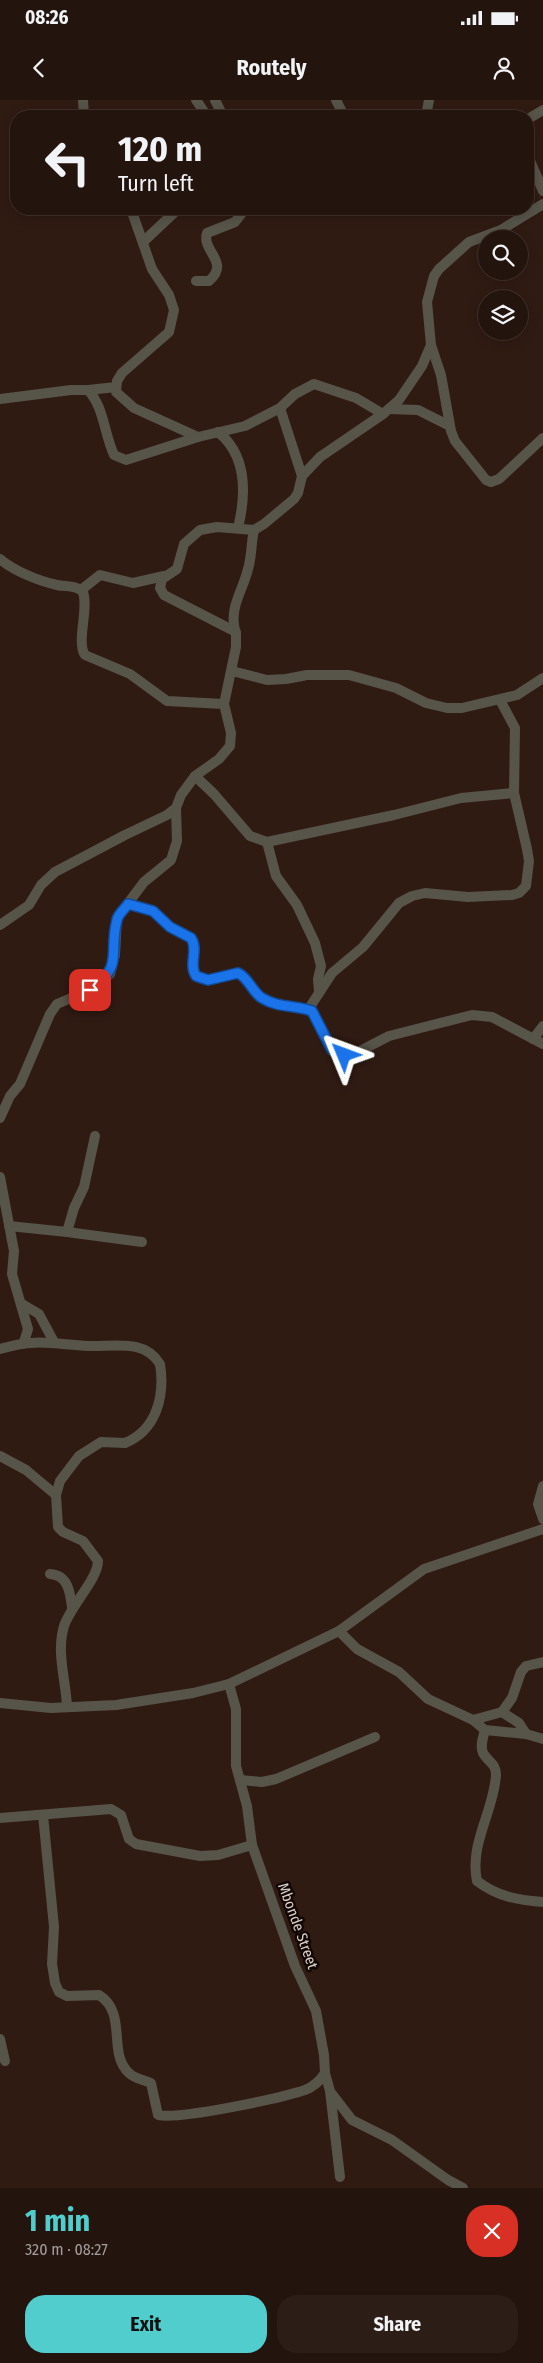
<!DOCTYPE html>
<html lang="en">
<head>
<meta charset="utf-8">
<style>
	body { margin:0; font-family:"Fira Sans Condensed",sans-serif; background:#2c1d17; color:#f1f3f6; height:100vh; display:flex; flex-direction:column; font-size:19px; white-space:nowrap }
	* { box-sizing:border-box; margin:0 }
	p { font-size:16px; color:#a39e9e }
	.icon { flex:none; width:28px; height:28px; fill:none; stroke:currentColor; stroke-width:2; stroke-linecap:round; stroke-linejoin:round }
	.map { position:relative; height:2088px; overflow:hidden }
	.details { display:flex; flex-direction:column; background:#24140e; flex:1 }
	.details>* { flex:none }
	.guide { position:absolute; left:10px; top:10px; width:524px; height:105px; border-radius:20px; box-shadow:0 2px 12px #0003,0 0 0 1px #41332e; background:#24140e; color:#f1f3f6; overflow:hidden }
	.fabs { position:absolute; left:478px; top:130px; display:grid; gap:10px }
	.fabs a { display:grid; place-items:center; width:50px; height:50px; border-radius:50%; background:#24140e; box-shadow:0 2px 12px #0003,0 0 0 1px #41332e; font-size:25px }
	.pin { position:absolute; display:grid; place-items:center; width:42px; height:42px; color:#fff; margin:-21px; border-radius:10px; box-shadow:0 2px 8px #0006 }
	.me { position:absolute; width:55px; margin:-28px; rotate:314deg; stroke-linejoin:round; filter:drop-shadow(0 0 4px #0008) }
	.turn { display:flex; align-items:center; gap:18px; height:105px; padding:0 25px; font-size:22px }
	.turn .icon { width:65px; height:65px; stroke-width:2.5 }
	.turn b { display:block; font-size:35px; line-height:42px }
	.round { display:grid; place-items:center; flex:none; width:52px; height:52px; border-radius:20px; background:#2c1d17 }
	.summary { display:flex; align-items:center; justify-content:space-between; height:85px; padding:0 25px }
	h1 { font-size:30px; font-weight:700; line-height:38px; color:#52cdcd }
	.cta { display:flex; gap:10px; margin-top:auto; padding:10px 25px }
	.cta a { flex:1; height:58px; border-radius:20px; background:#52cdcd; color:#111; font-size:20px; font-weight:700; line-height:58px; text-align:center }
	.cta a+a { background:#2c1d17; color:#f1f3f6 }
	.status { display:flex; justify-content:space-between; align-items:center; height:35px; padding:0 25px; background:#24140e; direction:ltr }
	.status svg { height:14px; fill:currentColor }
	header { display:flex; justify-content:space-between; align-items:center; height:65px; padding:0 25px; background:#24140e; font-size:22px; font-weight:700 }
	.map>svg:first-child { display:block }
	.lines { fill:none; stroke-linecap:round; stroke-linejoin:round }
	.minor { stroke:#57544a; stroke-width:10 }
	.route-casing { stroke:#114b97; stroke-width:12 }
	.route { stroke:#1a73e8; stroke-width:9 }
	.labels { text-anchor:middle; stroke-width:5; stroke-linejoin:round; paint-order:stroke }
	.street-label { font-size:15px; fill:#dccec8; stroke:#110806 }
</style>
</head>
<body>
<div class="status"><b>08:26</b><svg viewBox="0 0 49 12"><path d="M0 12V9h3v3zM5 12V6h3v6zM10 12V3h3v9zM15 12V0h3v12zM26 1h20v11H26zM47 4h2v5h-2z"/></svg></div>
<header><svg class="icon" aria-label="back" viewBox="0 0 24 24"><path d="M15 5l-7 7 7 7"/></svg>Routely<svg class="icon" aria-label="person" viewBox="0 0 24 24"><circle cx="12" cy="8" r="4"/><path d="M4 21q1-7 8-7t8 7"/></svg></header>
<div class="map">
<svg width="543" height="2088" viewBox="0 0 543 2088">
	<rect width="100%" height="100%" fill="#301b13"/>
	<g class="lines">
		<g class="minor">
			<path d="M83 0 84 16"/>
			<path d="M196 0 207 16"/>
			<path d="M215 0 223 16"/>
			<path d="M336 0 344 16"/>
			<path d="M426 16 429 0"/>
			<path d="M528 19 543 10"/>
			<path d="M528 56 543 91"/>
			<path d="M131 109 152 169 169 195 174 210 169 232 122 273 117 281 116 292 134 308 198 337"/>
			<path d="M144 141 178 109"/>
			<path d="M196 181H209C231 162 201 151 207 133L235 122 245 109"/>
			<path d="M431 245 441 275 451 331 455 341 486 380 491 382 499 379 543 338"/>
			<path d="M88 290 116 287"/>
			<path d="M0 299 71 290H88C104 307 104 333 114 355L126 360 198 337 245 326 280 308 295 294 314 284 356 298 383 314"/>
			<path d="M280 308 302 376"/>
			<path d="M389 309 418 310 450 326"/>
			<path d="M218 332C248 356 246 395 238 428"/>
			<path d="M0 459C14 471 39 481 57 485 67 487 76 485 83 492 89 509 76 542 85 555L130 574 167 601 224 604"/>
			<path d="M81 490 100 475 133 483 164 476"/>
			<path d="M235 530C229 508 243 490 248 469 252 456 251 443 254 430"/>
			<path d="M232 571 267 580 286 579 307 575H349L396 588 426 603 447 608H462L517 595 543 578"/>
			<path d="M195 676 214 694 250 736 267 742 394 715 461 698 514 693"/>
			<path d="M267 742 276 776 297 805 315 843 321 866 318 879 319 892"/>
			<path d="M128 804 153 811 170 827 191 838C199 850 183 879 208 880 218 880 228 873 238 873 249 878 252 892 262 898 278 908 295 905 312 911L332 950 344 955 360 951 389 936 472 915 492 917 543 944"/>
			<path d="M0 825 29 805 41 785 55 772 125 735 167 715 176 708"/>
			<path d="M308 910 332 873 363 847 399 803 412 796 425 793 468 797 512 795 519 793 526 786 529 761 527 749 514 693 515 628 500 600"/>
			<path d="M533 939 543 926"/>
			<path d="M0 1018 10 996 20 984 50 914 57 904 90 890 110 874 115 855 117 818 144 782 171 760 177 741 176 708 181 695 195 676 219 659 230 646 231 633 224 604 236 547V532L164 495 160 488 162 479 177 469 184 444 200 430 217 427 254 430 264 424 294 399 298 393 302 376 320 357 383 314 399 300 422 266 431 245 427 202 434 176 439 169 469 142 501 130 543 104"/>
			<path d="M0 1077 14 1151 12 1174 28 1229 24 1242"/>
			<path d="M9 1126 67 1132 142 1142"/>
			<path d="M67 1132 74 1108 84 1087 95 1036"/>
			<path d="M22 1204 39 1214 54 1242"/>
			<path d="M0 1249C36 1238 53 1244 88 1246 113 1247 144 1238 160 1264 165 1295 157 1330 125 1343L101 1342 79 1356 60 1381 56 1395 58 1427 63 1432 83 1441 98 1461C98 1479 71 1505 64 1526 56 1553 66 1580 67 1607"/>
			<path d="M0 1356 26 1370 56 1395"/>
			<path d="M543 1386 538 1404 543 1419"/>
			<path d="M50 1474C68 1475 70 1492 72 1507"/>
			<path d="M339 1531 357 1549 399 1572 428 1599 473 1620 485 1630 526 1634 543 1639"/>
			<path d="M229 1584 236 1609V1666L247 1706 252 1745 295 1866 316 1911 324 1955 325 1973 330 1991 340 2077"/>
			<path d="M0 1603 51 1608 116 1605 193 1593 229 1584 339 1531 424 1469 543 1429"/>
			<path d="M502 1612 519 1623 526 1634"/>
			<path d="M473 1620 502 1612 512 1598 521 1572 526 1566 543 1562"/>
			<path d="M485 1630C483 1637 480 1646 483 1653 488 1662 496 1663 496 1675 494 1711 469 1744 477 1781 498 1797 518 1800 543 1802"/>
			<path d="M241 1680 262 1682 276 1679 375 1637"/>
			<path d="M43 1715 54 1827 52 1864 55 1883 59 1892 67 1896 99 1895C128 1913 107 1953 129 1973 135 1979 144 1980 151 1983L158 2015C179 2020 281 1998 305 1990 313 1987 320 1981 325 1973"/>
			<path d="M0 1718 111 1709 121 1715 129 1739 136 1744 200 1756 218 1755 252 1745"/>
			<path d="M0 1939 5 1961"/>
			<path d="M332 1994 352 2020 392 2040 448 2080 463 2088"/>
		</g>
	</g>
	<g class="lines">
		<defs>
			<path id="route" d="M90 890C125 865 108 854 117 820 118 814 125 809 128 804L153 811 170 827 191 838C199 850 188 864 196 876L208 880 238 873C249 878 252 892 262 898 278 908 295 905 312 911L332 950 344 955"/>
		</defs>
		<use href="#route" class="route-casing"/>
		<use href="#route" class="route"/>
	</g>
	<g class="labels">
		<g class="street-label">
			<text transform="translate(298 1826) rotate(70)" y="5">Mbonde Street</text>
		</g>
	</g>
</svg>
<div class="fabs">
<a><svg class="icon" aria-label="search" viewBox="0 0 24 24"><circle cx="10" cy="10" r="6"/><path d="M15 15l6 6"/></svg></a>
<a><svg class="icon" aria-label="layers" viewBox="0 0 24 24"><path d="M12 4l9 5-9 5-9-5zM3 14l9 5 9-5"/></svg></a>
</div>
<div class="pin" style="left:90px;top:890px;background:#d93025"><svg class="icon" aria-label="arrive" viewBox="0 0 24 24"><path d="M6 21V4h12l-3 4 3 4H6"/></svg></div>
<svg class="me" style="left:344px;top:955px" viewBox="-20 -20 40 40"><path d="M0-17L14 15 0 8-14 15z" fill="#1a73e8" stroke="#fff" stroke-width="4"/></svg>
<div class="guide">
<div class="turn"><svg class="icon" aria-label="left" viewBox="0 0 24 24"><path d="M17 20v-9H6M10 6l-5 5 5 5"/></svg><div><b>120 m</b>Turn left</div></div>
</div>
</div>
<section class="details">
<div class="summary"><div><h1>1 min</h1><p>320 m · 08:27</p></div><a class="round" style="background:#d93025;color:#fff"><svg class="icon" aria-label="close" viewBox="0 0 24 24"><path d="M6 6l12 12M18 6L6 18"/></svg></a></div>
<div class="cta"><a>Exit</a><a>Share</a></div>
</section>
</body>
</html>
